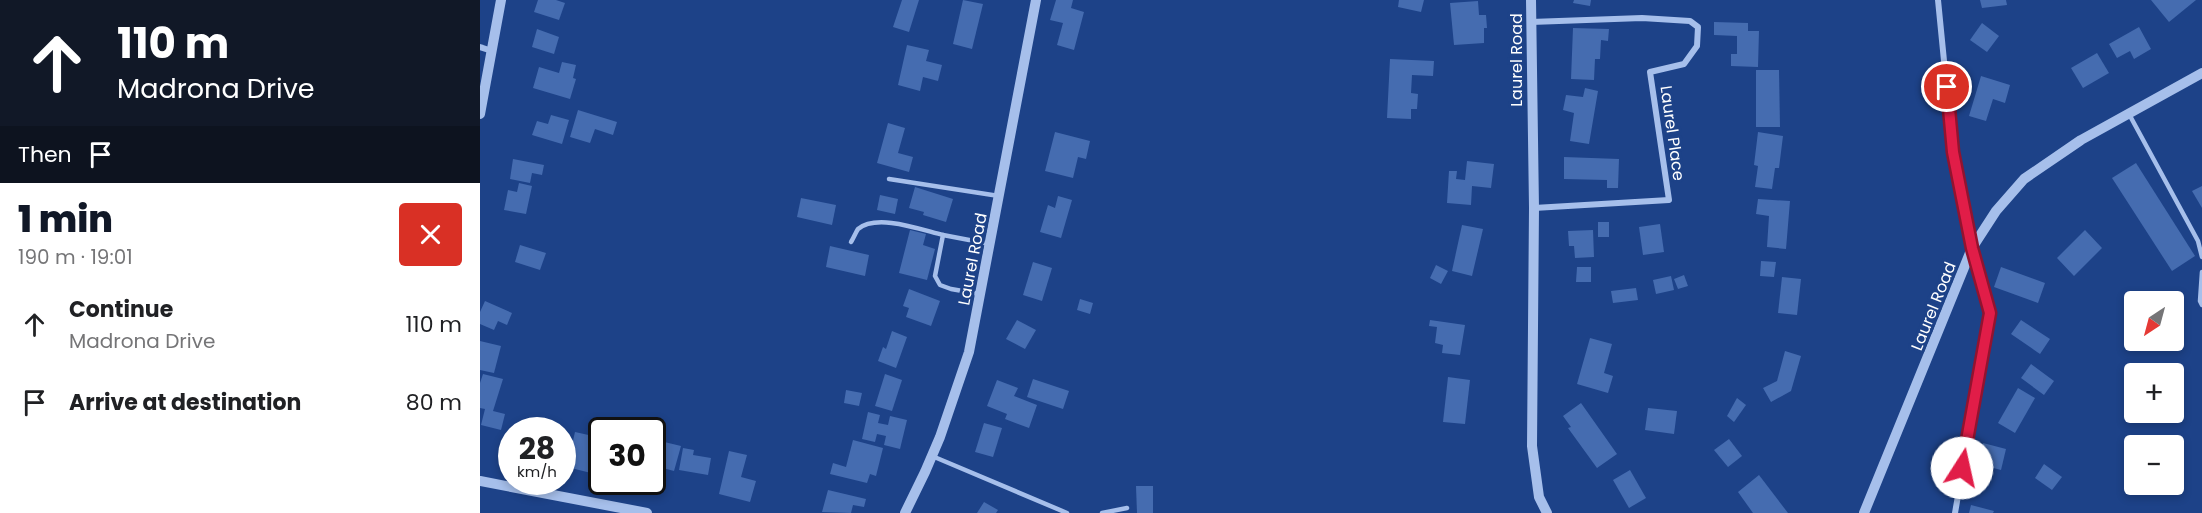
<!DOCTYPE html>
<html lang="en">
<head>
<meta charset="utf-8">
<style>
	body { margin:0; font-family:Poppins,sans-serif; background:#f6f6f6; color:#202124; height:100vh; display:flex; flex-direction:column; font-size:22px; white-space:nowrap }
	* { box-sizing:border-box; margin:0 }
	p { font-size:20px; color:#757577 }
	.icon { flex:none; width:33px; height:33px; fill:none; stroke:currentColor; stroke-width:2; stroke-linecap:round; stroke-linejoin:round }
	.map { position:relative; flex:1; overflow:hidden }
	.panel { display:flex; flex-direction:column; background:#fff; width:480px }
	.panel>* { flex:none }
	.top-card { background:#111827; color:#fff; overflow:hidden }
	.needle { width:39px; rotate:216deg }
	.controls { position:absolute; left:1644px; top:291px; display:grid; gap:12px }
	.controls a { display:grid; place-items:center; width:60px; height:60px; border-radius:6px; background:#fff; box-shadow:0 3px 9px #0003; font-size:30px }
	.speed { position:absolute; left:18px; top:417px; display:flex; gap:12px; font-size:30px; font-weight:700; text-align:center }
	.speed>* { display:grid; place-content:center; width:78px; height:78px; border-radius:50%; background:#fff; box-shadow:0 3px 9px #0003; line-height:1 }
	.speed small { font-size:15px; font-weight:400 }
	.speed .limit { border:3px solid #111; border-radius:9px; background:#fff; color:#111 }
	.pin { position:absolute; display:grid; place-items:center; width:51px; height:51px; color:#fff; margin:-26px; border:3px solid #fff; border-radius:50%; box-shadow:0 2px 6px #0007 }
	.me { position:absolute; width:66px; margin:-33px; rotate:10deg; stroke-linejoin:round; filter:drop-shadow(0 0 4px #0008) }
	.turn { display:flex; align-items:center; gap:21px; height:126px; padding:0 18px; font-size:27px }
	.turn .icon { width:78px; height:78px; stroke-width:2.5 }
	.turn b { display:block; font-size:42px; line-height:51px }
	.then { display:flex; align-items:center; height:57px; padding:0 18px; background:#0003; gap:12px; font-size:22px }
	.round { display:grid; place-items:center; flex:none; width:63px; height:63px; border-radius:6px; background:#f6f6f6 }
	.overview { display:flex; align-items:center; justify-content:space-between; height:102px; padding:0 18px }
	h1 { font-size:36px; font-weight:800; line-height:45px; color:#111827 }
	ul { padding:0; list-style:none }
	li { display:flex; align-items:center; gap:18px; height:78px; padding:0 18px }
	li div { flex:1 }
	li b { display:block; font-size:22px }
	li em { font-style:normal }
	main { display:flex; flex:1; min-height:0 }
	.map>svg:first-child { display:block }
	.building { fill:#456cb0 }
	.lines { fill:none; stroke-linecap:round; stroke-linejoin:round }
	.service { stroke:#a6bfeb; stroke-width:4.5 }
	.minor { stroke:#a6bfeb; stroke-width:6 }
	.tertiary { stroke:#a6bfeb; stroke-width:10 }
	.route-casing { stroke:#92132f; stroke-width:15 }
	.route { stroke:#e11d48; stroke-width:10 }
	.labels { text-anchor:middle; stroke-width:6; stroke-linejoin:round; paint-order:stroke }
	.street-label { font-size:16px; fill:#fff; stroke:#1d4288 }
</style>
</head>
<body>
<main>
<section class="panel">
<div class="top-card">
<div class="turn"><svg class="icon" aria-label="ahead" viewBox="0 0 24 24"><path d="M12 20V5M6 11l6-6 6 6"/></svg><div><b>110 m</b>Madrona Drive</div></div>
<div class="then">Then<svg class="icon" aria-label="arrive" viewBox="0 0 24 24"><path d="M6 21V4h12l-3 4 3 4H6"/></svg></div>
</div>
<div class="overview"><div><h1>1 min</h1><p>190 m · 19:01</p></div><a class="round" style="background:#d93025;color:#fff"><svg class="icon" aria-label="close" viewBox="0 0 24 24"><path d="M6 6l12 12M18 6L6 18"/></svg></a></div>
<ul>
<li><svg class="icon" aria-label="ahead" viewBox="0 0 24 24"><path d="M12 20V5M6 11l6-6 6 6"/></svg><div><b>Continue</b><p>Madrona Drive</p></div><em>110 m</em></li>
<li><svg class="icon" aria-label="arrive" viewBox="0 0 24 24"><path d="M6 21V4h12l-3 4 3 4H6"/></svg><div><b>Arrive at destination</b></div><em>80 m</em></li>
</ul>
</section>
<div class="map">
<svg width="1722" height="513" viewBox="0 0 1722 513">
	<rect width="100%" height="100%" fill="#1d4288"/>
	<g class="building">
		<path d="M58 0H76L85 3 79 20 54 12Z"/>
		<path d="M422 0H439L429 32 413 27Z"/>
		<path d="M483 0 503 4 492 49 473 44Z"/>
		<path d="M576 0H593L591 8 604 12 594 50 577 45 583 23 570 20Z"/>
		<path d="M919 0H944L941 12 918 7Z"/>
		<path d="M1094 0H1111L1110 6 1093 3Z"/>
		<path d="M1500 0H1526L1527 5 1502 8Z"/>
		<path d="M1671 0H1716L1689 22Z"/>
		<path d="M998 1 999 15H1006L1007 28H1004V43L974 45 970 3Z"/>
		<path d="M1234 22 1268 23V31H1279L1278 67 1251 66V54H1257V36L1234 35Z"/>
		<path d="M1502 23 1519 36 1507 52 1490 40Z"/>
		<path d="M1659 27 1671 49 1654 59 1650 51 1637 58 1629 44Z"/>
		<path d="M1093 28 1129 29 1128 41 1121 40 1120 59H1115L1114 80 1091 79Z"/>
		<path d="M57 29 79 37 74 54 52 47Z"/>
		<path d="M427 45 449 50 446 61 462 65 458 81 443 77 440 91 418 85Z"/>
		<path d="M1617 53 1629 73 1603 88 1591 68Z"/>
		<path d="M910 59 954 61 953 76 932 75 931 93 938 94 937 109H931V119L907 118Z"/>
		<path d="M82 62 96 65 93 78 96 79 90 99 53 88 59 67 79 73Z"/>
		<path d="M1276 70H1299L1300 127H1276Z"/>
		<path d="M1501 76 1530 85 1525 103 1513 99 1506 121 1489 116Z"/>
		<path d="M1105 88 1118 91 1109 144 1090 141 1094 113 1083 110 1086 95 1103 97Z"/>
		<path d="M98 110 137 122 133 135 115 129 110 143 90 137Z"/>
		<path d="M71 115 89 120 82 144 52 135 57 121 68 124Z"/>
		<path d="M408 123 425 128 418 153 433 157 429 172 397 163Z"/>
		<path d="M575 132 610 141 606 159 598 157 593 178 565 171Z"/>
		<path d="M1278 132 1303 136 1299 168H1295L1292 189 1275 187 1278 166 1274 165Z"/>
		<path d="M1084 157 1139 159 1138 188H1127V180L1084 179Z"/>
		<path d="M33 159 64 165 62 175 52 173 50 183 30 179Z"/>
		<path d="M987 161 1014 164 1011 188 992 186 991 205 967 203 969 171H977L976 179 985 180Z"/>
		<path d="M1656 163 1715 256 1692 271 1632 178Z"/>
		<path d="M39 183 52 186 46 214 24 210 28 190 37 192Z"/>
		<path d="M1722 186V208L1712 191Z"/>
		<path d="M435 187 473 199 466 222 443 215 444 212 429 208Z"/>
		<path d="M400 195 418 199 415 214 397 210Z"/>
		<path d="M578 196 592 200 581 238 560 232 568 205 575 208Z"/>
		<path d="M321 198 356 205 352 225 317 217Z"/>
		<path d="M1278 199 1310 201 1306 249 1287 247 1289 216 1276 214Z"/>
		<rect x="1118" y="222" width="11" height="15"/>
		<path d="M1180 224 1184 252 1163 255 1159 227Z"/>
		<path d="M982 225 1003 229 992 276 972 271Z"/>
		<path d="M430 230 446 234 443 245 455 249 447 280 419 273Z"/>
		<path d="M1113 230 1114 257 1095 258 1094 246H1089L1088 231Z"/>
		<path d="M1605 230 1622 248 1594 276 1577 258Z"/>
		<path d="M40 245 66 253 60 270 35 262Z"/>
		<path d="M350 246 389 255 385 276 346 267Z"/>
		<path d="M1281 261 1296 262 1294 277 1280 276Z"/>
		<path d="M553 262 572 268 562 301 543 295Z"/>
		<path d="M956 265 968 271 961 284 950 278Z"/>
		<path d="M1097 267H1111V282H1096Z"/>
		<path d="M1521 267 1565 283 1558 303 1514 287Z"/>
		<path d="M1204 275 1208 286 1198 289 1194 279Z"/>
		<path d="M1191 276 1194 290 1176 294 1173 280Z"/>
		<path d="M1302 277 1321 279 1317 315 1298 313Z"/>
		<path d="M1156 288 1158 300 1133 303 1131 291Z"/>
		<path d="M429 289 460 301 451 326 426 317 429 308 423 306Z"/>
		<path d="M600 299 613 303 610 314 597 310Z"/>
		<path d="M5 301 32 313 27 325 18 321 14 330 0 324V312Z"/>
		<path d="M537 320 556 330 545 349 526 339Z"/>
		<path d="M950 320 985 325 980 355 962 353 963 345 955 343 957 327 949 326Z"/>
		<path d="M1541 320 1570 339 1560 354 1531 334Z"/>
		<path d="M412 331 427 337 416 368 398 361 403 347 406 349Z"/>
		<path d="M1110 338 1132 344 1124 373 1133 376 1128 393 1097 384Z"/>
		<path d="M0 341 21 346 14 373 0 370Z"/>
		<path d="M1305 351 1321 356 1311 391 1291 402 1283 388 1297 381Z"/>
		<path d="M1551 364 1574 381 1564 395 1541 378Z"/>
		<path d="M3 374 23 379 13 411 25 414 21 430 1 425 5 409 0 408V383Z"/>
		<path d="M405 374 422 380 412 411 395 406Z"/>
		<path d="M968 377 990 380 985 424 963 422Z"/>
		<path d="M553 379 589 391 583 409 547 397Z"/>
		<path d="M517 380 538 388 534 396 557 405 549 428 525 419 527 414 507 406Z"/>
		<path d="M1538 388 1555 398 1535 433 1518 423Z"/>
		<path d="M366 390 382 393 379 406 364 403Z"/>
		<path d="M1257 398 1266 405 1254 422 1247 416Z"/>
		<path d="M1101 403 1137 454 1117 468 1088 428 1091 427 1083 416Z"/>
		<path d="M1168 408 1197 411 1194 434 1165 430Z"/>
		<path d="M388 412 400 415 398 423 408 425 410 416 427 420 420 449 404 445 406 436 397 434 395 442 382 439Z"/>
		<path d="M504 423 522 428 513 457 495 452Z"/>
		<path d="M95 432 122 438 115 474 87 467Z"/>
		<path d="M172 439 201 446 194 471 179 467 177 472 172 471Z"/>
		<path d="M1249 439 1262 456 1248 467 1234 450Z"/>
		<path d="M373 440 403 448 396 476 390 474 387 483 350 474 353 463 366 467Z"/>
		<path d="M1503 443 1526 449 1521 470 1498 464Z"/>
		<path d="M203 448 214 450 213 455 231 458 228 475 199 470Z"/>
		<path d="M249 451 267 455 261 477 276 481 270 502 239 494Z"/>
		<path d="M1564 464 1582 477 1572 490 1555 478Z"/>
		<path d="M1150 470 1166 498 1149 508 1133 480Z"/>
		<path d="M1279 475 1308 513H1273L1258 492Z"/>
		<path d="M656 486H673V513H657Z"/>
		<path d="M348 490 386 499 384 507 373 505 371 513 342 512Z"/>
		<path d="M504 502 518 510 516 513H497Z"/>
		<path d="M1491 505 1514 511 1513 513H1489Z"/>
	</g>
	<g class="lines">
		<g class="service">
			<path d="M1649 114 1718 241 1722 257"/>
			<path d="M409 179 519 196"/>
			<path d="M371 242C373 239 376 232 378 229 397 213 442 230 463 235"/>
			<path d="M1722 272 1720 301 1722 305"/>
			<path d="M500 294 471 289 460 285 455 276 463 235 510 244"/>
			<path d="M452 456 587 513"/>
			<path d="M622 513 647 508"/>
		</g>
		<g class="minor">
			<path d="M1458 0 1473 152 1492 248 1510 313 1475 513"/>
			<path d="M1051 22 1162 18 1210 21 1218 27 1217 46 1204 64 1170 72 1189 200 1054 208"/>
			<path d="M0 47 12 51"/>
		</g>
		<g class="tertiary">
			<path d="M1051 0 1054 208 1052 446 1059 497 1067 513"/>
			<path d="M0 114 21 0"/>
			<path d="M0 481 167 513"/>
			<path d="M425 513 445 472 460 437 489 352 556 0"/>
			<path d="M1384 513 1492 248 1516 211 1544 179 1601 140 1722 73"/>
		</g>
	</g>
	<g class="lines">
		<defs>
			<path id="route" d="M1467 87 1473 152 1492 248 1510 313 1482 468"/>
		</defs>
		<use href="#route" class="route-casing"/>
		<use href="#route" class="route"/>
	</g>
	<g class="labels">
		<g class="street-label">
			<text transform="translate(1036 60) rotate(-90)" y="6">Laurel Road</text>
			<text transform="translate(1193 133) rotate(82)" y="6">Laurel Place</text>
			<text transform="translate(492 259) rotate(-79)" y="6">Laurel Road</text>
			<text transform="translate(1453 306) rotate(-68)" y="6">Laurel Road</text>
		</g>
	</g>
</svg>
<div class="controls">
<a><svg class="needle" viewBox="-14 -14 28 28"><path d="M0-13l5 13h-10z" fill="#e53935"/><path d="M0 13l5-13h-10z" fill="#757577"/></svg></a>
<a>+</a>
<a>−</a>
</div>
<div class="speed"><div>28<small>km/h</small></div><div class="limit">30</div></div>
<div class="pin" style="left:1467px;top:87px;background:#d93025"><svg class="icon" aria-label="arrive" viewBox="0 0 24 24"><path d="M6 21V4h12l-3 4 3 4H6"/></svg></div>
<svg class="me" style="left:1482px;top:468px" viewBox="-20 -20 40 40"><circle r="19" fill="#fff"/><path d="M0-13L10 11 0 6-10 11z" fill="#e11d48"/></svg>
</div>
</main>
</body>
</html>
